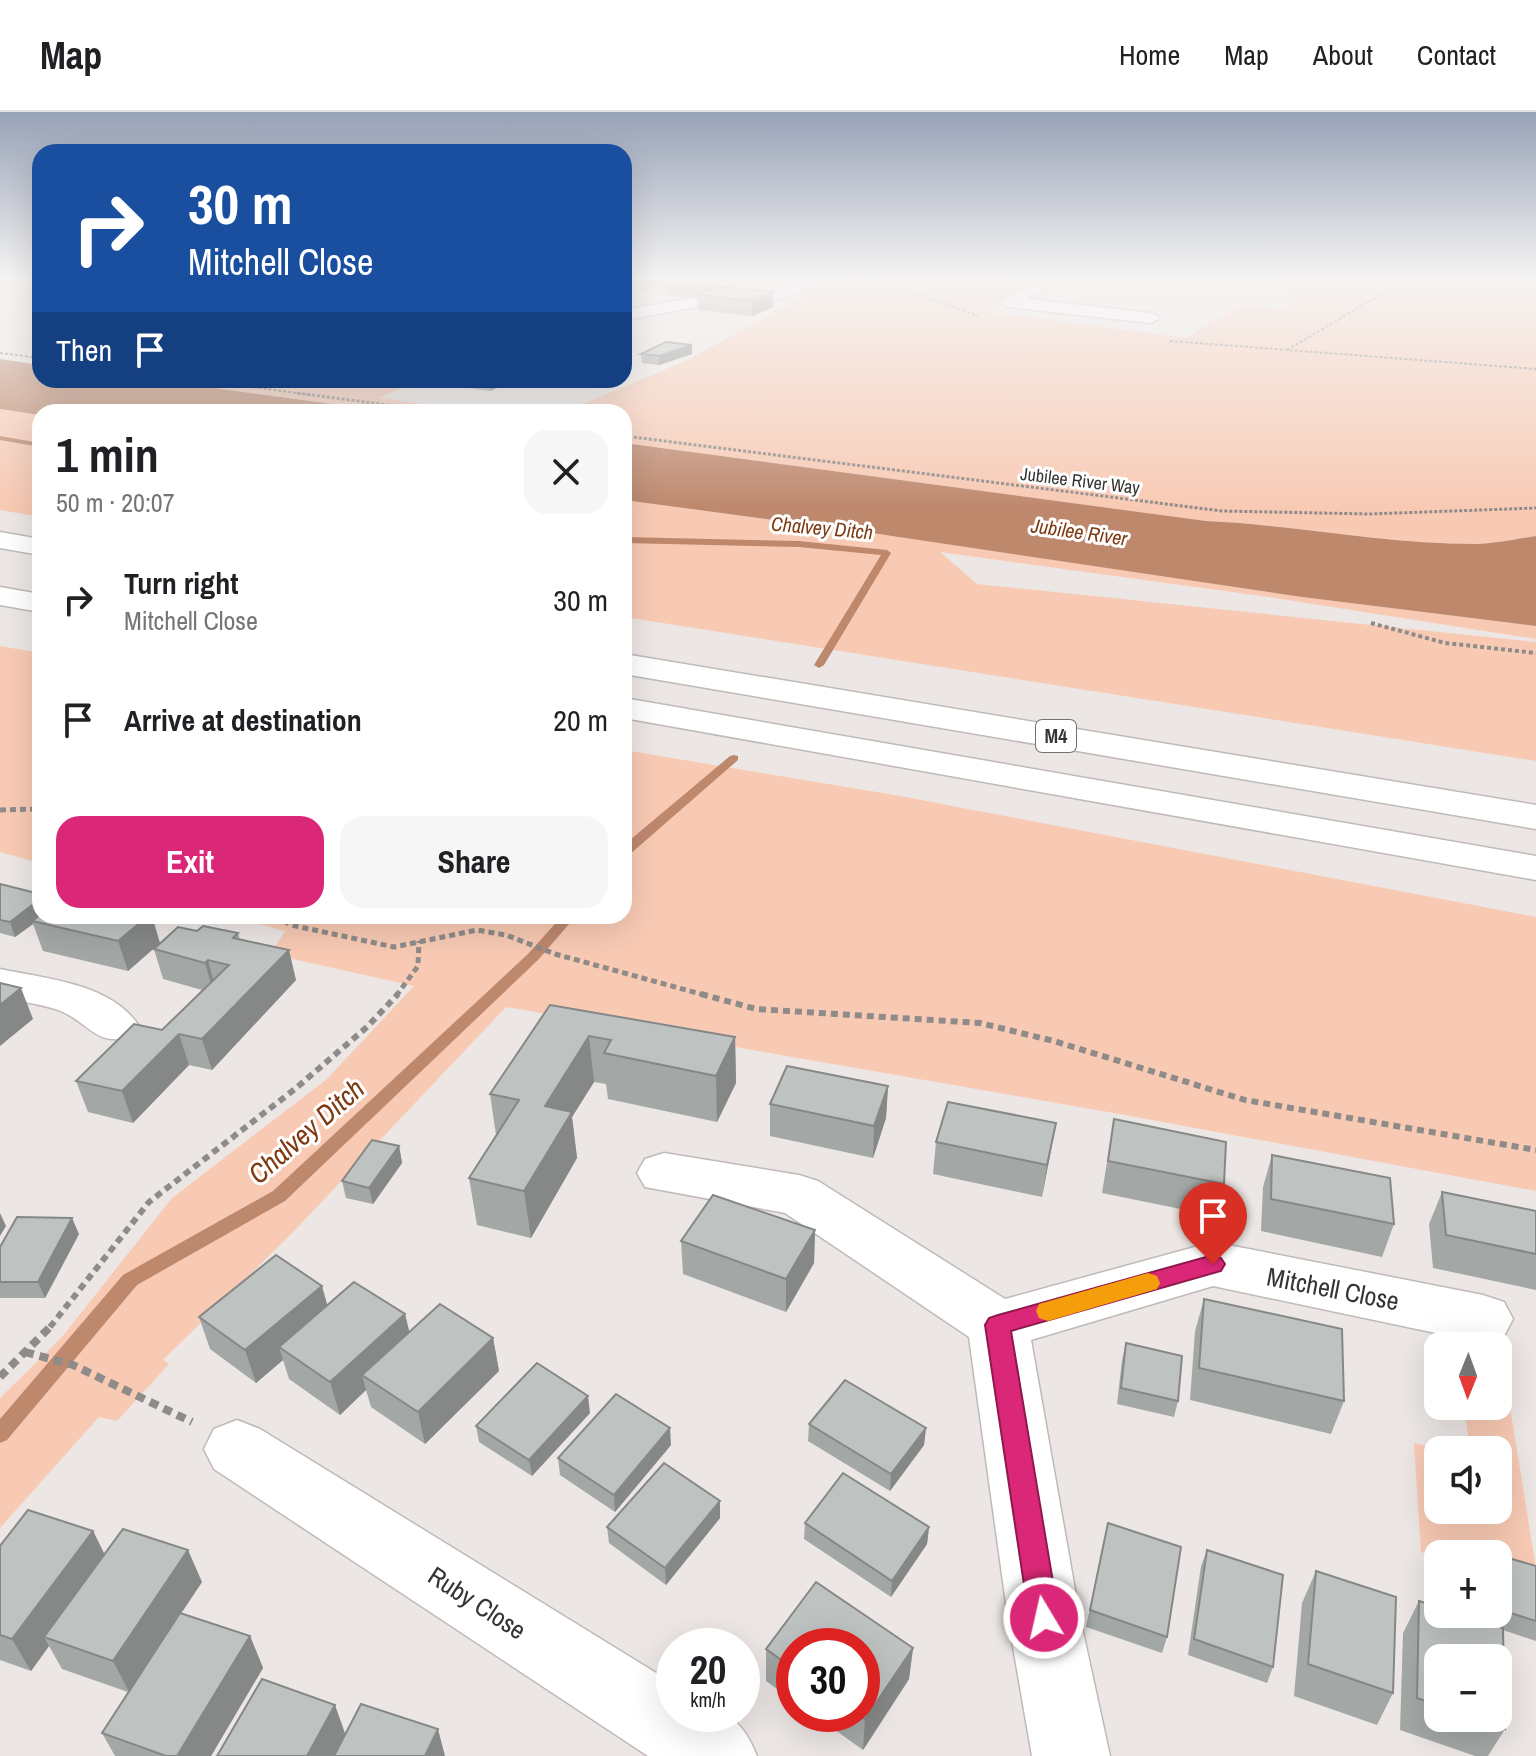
<!DOCTYPE html>
<html lang="en">
<head>
<meta charset="utf-8">
<style>
	body { margin:0; font-family:"Archivo Narrow",sans-serif; background:#f6f6f6; color:#202124; height:100vh; display:flex; flex-direction:column; font-size:30px; white-space:nowrap }
	* { box-sizing:border-box; margin:0 }
	p { font-size:26px; color:#757577 }
	.icon { flex:none; width:44px; height:44px; fill:none; stroke:currentColor; stroke-width:2; stroke-linecap:round; stroke-linejoin:round }
	.map { position:relative; flex:1; overflow:hidden }
	.side { position:absolute; left:32px; top:292px; width:600px; height:520px; display:flex; flex-direction:column; background:#fff; border-radius:24px; box-shadow:0 8px 32px #0002 }
	.side>* { flex:none }
	.top-card { position:absolute; left:32px; top:32px; width:600px; height:244px; border-radius:24px; box-shadow:0 8px 32px #0002; background:#1a4fa0; color:#fff; overflow:hidden }
	.needle { width:52px; rotate:181deg }
	.controls { position:absolute; left:1424px; top:1220px; display:grid; gap:16px }
	.controls a { display:grid; place-items:center; width:88px; height:88px; border-radius:16px; background:#fff; box-shadow:0 8px 32px #0002; font-size:40px }
	.speed { position:absolute; left:656px; top:1516px; display:flex; gap:16px; font-size:40px; font-weight:700; text-align:center }
	.speed>* { display:grid; place-content:center; width:104px; height:104px; border-radius:50%; background:#fff; box-shadow:0 8px 32px #0002; line-height:1 }
	.speed small { font-size:20px; font-weight:400 }
	.speed .limit { border:12px solid #d22; background:#fff; color:#111 }
	.pin { position:absolute; display:grid; place-items:center; width:68px; height:68px; color:#fff; margin:-82px -34px; border-radius:50% 50% 50% 0; rotate:-45deg; box-shadow:0 0 8px #0007 }
	.pin .icon { rotate:45deg }
	.me { position:absolute; width:88px; margin:-44px; rotate:351deg; stroke-linejoin:round; filter:drop-shadow(0 0 6px #0008) }
	.turn { display:flex; align-items:center; gap:28px; height:168px; padding:0 24px; font-size:36px }
	.turn .icon { width:104px; height:104px; stroke-width:2.5 }
	.turn b { display:block; font-size:56px; line-height:68px }
	.then { display:flex; align-items:center; height:76px; padding:0 24px; background:#0003; gap:16px; font-size:30px }
	.round { display:grid; place-items:center; flex:none; width:84px; height:84px; border-radius:24px; background:#f6f6f6 }
	.overview { display:flex; align-items:center; justify-content:space-between; height:136px; padding:0 24px }
	h1 { font-size:48px; font-weight:700; line-height:60px }
	.action { display:flex; gap:16px; margin-top:auto; padding:16px 24px }
	.action a { flex:1; height:92px; border-radius:24px; background:#db2777; color:#fff; font-size:32px; font-weight:700; line-height:92px; text-align:center }
	.action a+a { background:#f6f6f6; color:#202124 }
	ul { padding:0; list-style:none }
	li { display:flex; align-items:center; gap:24px; height:120px; padding:0 24px }
	li div { flex:1 }
	li b { display:block; font-size:30px }
	li em { font-style:normal }
	header { display:flex; align-items:center; gap:48px; box-sizing:border-box; height:112px; padding:0 40px; background:#fff; border-bottom:2px solid #e0e0e0 }
	header strong { font-size:38px }
	nav { display:flex; gap:44px; margin-inline-start:auto; font-size:28px }
	.map>svg:first-child { display:block }
	.green { fill:#f8cab4 }
	.water { fill:#be886d }
	.lines { fill:none; stroke-linecap:round; stroke-linejoin:round }
	.stream { fill:#be886d; fill-rule:evenodd }
	.minor-casing { stroke:#bfbab8; stroke-width:3 }
	.highway-casing { stroke:#bfbab8; stroke-width:3 }
	.path-far5 { stroke:#8e8b89; stroke-width:2; stroke-dasharray:3 2; stroke-linecap:butt }
	.path-far4 { stroke:#8e8b89; stroke-width:3; stroke-dasharray:3 2; stroke-linecap:butt }
	.path-far3 { stroke:#8e8b89; stroke-width:4; stroke-dasharray:4 3; stroke-linecap:butt }
	.path-far2 { stroke:#8e8b89; stroke-width:5; stroke-dasharray:6 4; stroke-linecap:butt }
	.path-far1 { stroke:#8e8b89; stroke-width:6; stroke-dasharray:7 5; stroke-linecap:butt }
	.path { stroke:#8e8b89; stroke-width:8; stroke-dasharray:9 6; stroke-linecap:butt }
	.minor { fill:#fff; fill-rule:evenodd }
	.highway { fill:#fff; fill-rule:evenodd }
	.wall { fill:#a3a8a6; fill-rule:evenodd }
	.shaded-wall { fill:#858887 }
	.building { fill:#bec3c1; stroke:#858887; stroke-width:2 }
	.route { fill:#db2777; stroke:#8e194d; stroke-width:2 }
	.slow { fill:#f59e0b }
	.labels { text-anchor:middle; stroke-width:6; stroke-linejoin:round; paint-order:stroke }
	.far-street-label { font-size:18px; fill:#363433; stroke:#fff }
	.far-water-label { font-size:20px; font-style:italic; fill:#7e3a11; stroke:#fff }
	.shield { fill:#fff; stroke:#727170; stroke-width:2 }
	.shield-label { font-size:20px; font-weight:bold; fill:#363433 }
	.near-street-label { font-size:26px; fill:#363433; stroke:#fff }
	.near-water-label { font-size:28px; font-style:italic; fill:#7e3a11; stroke:#fff }
</style>
</head>
<body>
<header>
<strong>Map</strong>
<nav><a>Home</a><a>Map</a><a>About</a><a>Contact</a></nav>
</header>
<div class="map">
<svg width="1536" height="1644" viewBox="0 0 1536 1644">
	<rect width="100%" height="100%" fill="#ece7e4"/>
	<g class="green">
		<path d="M851 166H1043L987 200 1186 226 1242 193 1286 197 1294 170 1252 166H1536V424C1516 427 1495 432 1475 432 1385 432 1296 413 1206 409L624 331V300H564L683 250 815 179Z"/>
		<path d="M154 268H419L379 286 480 300H392Z"/>
		<path d="M0 297 40 303V405L0 398Z"/>
		<path d="M624 388 841 417 837 423 871 421 977 435 1302 485 1536 514V527L1269 485 940 440 977 472 1536 530V649L624 505Z"/>
		<path d="M0 534 40 541V751L0 740Z"/>
		<path d="M624 638 895 683 1536 805V1079L1114 1001 506 895 295 1118 163 1248 169 1252 117 1309 99 1305 0 1416V1286L62 1225 172 1086 327 967 414 874 270 842 285 819 231 804H624Z"/>
		<path d="M1502 1246 1536 1456 1498 1462V1442H1438V1445L1421 1440 1414 1331 1443 1338H1438V1398H1498V1338H1470L1464 1294H1498V1248Z"/>
	</g>
	<g class="water">
		<path d="M0 247 40 253V268H154L392 300H40V303L0 297Z"/>
		<path d="M624 331 1206 409C1296 413 1385 432 1475 432 1495 432 1516 427 1536 424V514L1302 485 872 421 865 425 837 424 841 417 624 388Z"/>
	</g>
	<g class="lines">
		<g class="stream">
			<path d="M0 324 40 331V335L0 328Z"/>
			<path d="M624 425 799 429 887 438 891 441 824 553 819 556 814 553 881 443 799 435 624 431Z"/>
			<path d="M734 643 738 644V648L629 743 624 744V733L730 644Z"/>
			<path d="M562 804H576L538 848 285 1089 137 1173 7 1328 0 1331V1307L123 1163 273 1079 528 842Z"/>
		</g>
		<defs>
			<g id="minor">
				<path d="M812 166H837L774 189 708 193 624 208V198L708 183 772 179Z"/>
				<path d="M1042 166H1063L1027 187 1151 201 1160 206 1151 211 1008 195 999 190Z"/>
				<path d="M0 857C46 867 111 871 139 914L132 925C96 934 92 914 63 900 45 892 20 890 0 885Z"/>
				<path d="M664 1041 799 1063 818 1069 1005 1187 1213 1130 1483 1183 1504 1190 1513 1207 1504 1224 1483 1231 1213 1174 1031 1228 1080 1506 1110 1644H1032L1008 1506 969 1225 785 1101 645 1075 637 1061 645 1047Z"/>
				<path d="M237 1308 260 1317 674 1572V1602C722 1602 737 1595 757 1644H648L214 1357 204 1337 214 1317Z"/>
			</g>
			<g id="highway">
				<path d="M0 420 40 427V443L0 436Z"/>
				<path d="M0 475 40 482V500L0 493Z"/>
				<path d="M624 542 1536 693V717L624 562Z"/>
				<path d="M624 586 1536 744V768L624 606Z"/>
			</g>
		</defs>
		<use href="#minor" class="minor-casing"/>
		<use href="#highway" class="highway-casing"/>
		<g class="path-far5">
			<path d="M873 166 978 204"/>
			<path d="M1170 229 1536 257"/>
			<path d="M1287 238 1409 166"/>
			<path d="M0 241 40 246"/>
			<path d="M199 268 312 283"/>
		</g>
		<g class="path-far4">
			<path d="M297 281 441 300"/>
			<path d="M624 324 1222 399 1369 402 1536 396"/>
		</g>
		<path class="path-far3" d="M1371 511 1445 531 1536 541"/>
		<g class="path-far2">
			<path d="M0 698 40 697"/>
			<path d="M275 804 291 813 394 835 477 818 506 823 555 842 708 884"/>
			<path d="M396 884 418 854 419 829"/>
		</g>
		<g class="path-far1">
			<path d="M701 882 756 897 980 911 1054 929 1245 988 1536 1038"/>
			<path d="M50 1215 149 1090 295 977 367 915 398 882"/>
		</g>
		<g class="path">
			<path d="M25 1240 73 1253 192 1310"/>
			<path d="M0 1265 52 1213"/>
		</g>
		<use href="#minor" class="minor"/>
		<use href="#highway" class="highway"/>
	</g>
	<g class="wall">
		<path d="M655 166V173L649 178 631 177V170Z"/>
		<path d="M668 176 773 180V195L752 204 698 198 697 186 668 184Z"/>
		<path d="M692 233V242L659 253 642 251 641 242Z"/>
		<path d="M424 268H515L490 279 424 270Z"/>
		<path d="M0 772 40 804 160 831 128 859 43 839 33 812 15 825 0 821Z"/>
		<path d="M197 819 238 821 240 828 296 868 212 958 189 953 133 1011 88 1000 76 969 162 918 202 878 163 867 154 837Z"/>
		<path d="M550 893 735 925 736 971 717 1010 608 987 606 972 594 970 572 1005 577 1046 531 1126 477 1113 469 1066 496 1023 490 982Z"/>
		<path d="M888 974 886 1006 873 1046 770 1024V992Z"/>
		<path d="M1114 1007 1224 1072 1215 1104 1102 1081Z"/>
		<path d="M1056 1011 1042 1085 933 1062 936 1030Z"/>
		<path d="M399 1034 402 1051 373 1092 346 1086 342 1069Z"/>
		<path d="M1272 1043 1394 1112 1382 1145 1261 1119 1263 1075Z"/>
		<path d="M1442 1080 1536 1099V1178L1433 1156 1429 1112Z"/>
		<path d="M815 1118 814 1151 786 1200 683 1162 681 1129Z"/>
		<path d="M79 1122 45 1186H0V1135Z"/>
		<path d="M1204 1187 1344 1289 1331 1322 1190 1288 1195 1219Z"/>
		<path d="M327 1193 405 1202 409 1220 493 1226 499 1259 425 1332 371 1295 366 1278 340 1303 289 1267 283 1248 256 1271 210 1237 199 1205Z"/>
		<path d="M1126 1231 1178 1289 1174 1305 1117 1292 1122 1248Z"/>
		<path d="M590 1301 532 1364 479 1330 476 1314Z"/>
		<path d="M809 1312 926 1316 924 1333 890 1379 808 1329Z"/>
		<path d="M671 1333 615 1400 560 1363 558 1346Z"/>
		<path d="M720 1389V1406L666 1473 609 1431 607 1415Z"/>
		<path d="M805 1411 929 1415 927 1432 891 1485 804 1427Z"/>
		<path d="M93 1419 104 1442 202 1470 181 1501 250 1524 263 1556 211 1644H115L102 1621 128 1580 62 1557 49 1534 31 1559 0 1548V1434Z"/>
		<path d="M1104 1427 1167 1525 1162 1541 1086 1515Z"/>
		<path d="M1207 1438 1273 1555 1267 1571 1188 1543 1201 1454Z"/>
		<path d="M1498 1443 1536 1454V1529L1503 1518 1505 1617 1488 1644H1475L1400 1618 1403 1521 1419 1489 1478 1508V1502H1498ZM1438 1546 1498 1606H1438Z"/>
		<path d="M1316 1459 1393 1581 1377 1613 1294 1584 1302 1491Z"/>
		<path d="M816 1470 913 1536 909 1567 863 1638 813 1602H862V1534H794V1589L766 1569V1537Z"/>
	</g>
	<g class="shaded-wall">
		<path d="M654 166 655 173 649 178V170Z"/>
		<path d="M773 180V195L752 204V189Z"/>
		<path d="M692 233V242L659 253V244Z"/>
		<path d="M489 268H515L490 279Z"/>
		<path d="M40 787V804L32 809 33 812 15 825 10 810Z"/>
		<path d="M148 804H152L160 831 128 859 118 829Z"/>
		<path d="M289 838 296 868 212 958 202 927Z"/>
		<path d="M208 848 216 878 214 882 205 851Z"/>
		<path d="M21 876 33 907 0 934V893Z"/>
		<path d="M179 922 189 953 133 1011 122 979Z"/>
		<path d="M589 924 594 970 572 1005 577 1046 531 1126 524 1079 545 994Z"/>
		<path d="M735 925 736 971 717 1010 716 964Z"/>
		<path d="M888 974 886 1006 873 1046 874 1014Z"/>
		<path d="M1056 1011 1050 1043 1042 1085 1047 1053Z"/>
		<path d="M399 1034 402 1051 373 1092 369 1076Z"/>
		<path d="M0 1101 6 1114 0 1124Z"/>
		<path d="M72 1106 79 1122 45 1186 38 1170Z"/>
		<path d="M815 1118 814 1151 786 1200V1167Z"/>
		<path d="M322 1174 331 1206 279 1235 283 1248 256 1271 245 1238Z"/>
		<path d="M405 1202 413 1235 362 1263 366 1278 340 1303 330 1270Z"/>
		<path d="M493 1226 499 1259 425 1332 418 1300Z"/>
		<path d="M588 1284 590 1301 532 1364 529 1348Z"/>
		<path d="M670 1316 671 1333 615 1400 614 1383Z"/>
		<path d="M926 1316 924 1333 890 1379 891 1362Z"/>
		<path d="M720 1389V1406L666 1473 665 1456Z"/>
		<path d="M929 1415 927 1432 891 1485 892 1469Z"/>
		<path d="M93 1419 109 1451 44 1525 49 1534 31 1559 12 1527Z"/>
		<path d="M188 1438 202 1470 129 1580 113 1549Z"/>
		<path d="M250 1524 263 1556 211 1644H177Z"/>
		<path d="M913 1536 909 1567 863 1638 865 1607Z"/>
		<path d="M335 1593 346 1624 336 1644H307Z"/>
		<path d="M438 1617 445 1644H425Z"/>
	</g>
	<g class="building">
		<path d="M635 166H654L649 170H631Z"/>
		<path d="M673 172 710 174 705 178 668 176Z"/>
		<path d="M728 175 773 180 752 189 697 182 713 176Z"/>
		<path d="M666 230 692 233 659 244 641 242Z"/>
		<path d="M0 772 40 782V787L10 810 0 808Z"/>
		<path d="M40 803V804H148L118 829 32 809Z"/>
		<path d="M203 814 238 821 233 826 289 838 202 927 179 922 122 979 76 969 134 912 162 918 229 853 208 848 205 851 154 837 178 815 197 819Z"/>
		<path d="M0 871 21 876 0 893Z"/>
		<path d="M550 893 735 925 716 964 604 941 611 928 589 924 545 994 572 1000 524 1079 469 1066 519 988 490 982Z"/>
		<path d="M787 954 888 974 874 1014 770 992Z"/>
		<path d="M948 990 1056 1011 1047 1053 936 1030Z"/>
		<path d="M1114 1007 1226 1030 1224 1072 1108 1049Z"/>
		<path d="M372 1028 399 1034 369 1076 342 1069Z"/>
		<path d="M1272 1043 1390 1066 1394 1112 1271 1087Z"/>
		<path d="M1442 1080 1536 1099V1142L1446 1123Z"/>
		<path d="M713 1083 815 1118 786 1167 681 1129Z"/>
		<path d="M17 1105 72 1106 38 1170H0V1135Z"/>
		<path d="M276 1143 322 1174 245 1238 199 1205Z"/>
		<path d="M354 1170 405 1202 330 1270 279 1235Z"/>
		<path d="M1204 1187 1342 1217 1344 1289 1199 1256Z"/>
		<path d="M440 1192 493 1226 418 1300 362 1263Z"/>
		<path d="M1126 1231 1182 1244 1178 1289 1121 1276Z"/>
		<path d="M537 1251 588 1284 529 1348 476 1314Z"/>
		<path d="M845 1268 926 1316 891 1362 809 1312Z"/>
		<path d="M616 1282 670 1316 614 1383 558 1346Z"/>
		<path d="M664 1351 720 1389 665 1456 607 1415Z"/>
		<path d="M843 1361 929 1415 892 1469 805 1411Z"/>
		<path d="M28 1398 93 1419 12 1527 0 1523V1434Z"/>
		<path d="M1108 1411 1181 1435 1167 1525 1090 1498Z"/>
		<path d="M123 1417 188 1438 113 1549 44 1525Z"/>
		<path d="M1207 1438 1283 1463 1273 1555 1194 1527Z"/>
		<path d="M1498 1443 1536 1454V1509L1498 1497Z"/>
		<path d="M1316 1459 1396 1485 1393 1581 1308 1552Z"/>
		<path d="M816 1470 913 1536 865 1607 859 1602H862V1534H794V1557L766 1537Z"/>
		<path d="M1419 1489 1438 1495V1502H1458L1503 1516 1505 1617 1474 1606H1498V1546H1438V1593L1417 1586Z"/>
		<path d="M180 1501 250 1524 177 1644H166L102 1621Z"/>
		<path d="M262 1567 335 1593 307 1644H217Z"/>
		<path d="M361 1592 438 1617 425 1644H334Z"/>
	</g>
	<linearGradient id="sky" x2="0" y2="1"><stop stop-color="#97a2b7"/><stop offset="0.42" stop-color="#f6f4f3"/><stop offset="1" stop-color="#f6f4f3" stop-opacity="0"/></linearGradient>
	<rect width="1536" height="396" fill="url(#sky)"/>
	<path class="route" d="M1213 1143 1221 1146 1225 1152 1221 1159 1011 1219 1059 1506 1055 1516 1044 1521 1034 1516 1029 1506 985 1213 989 1206 998 1203Z"/>
	<path class="slow" d="M1148 1161 1157 1164 1160 1171 1157 1177 1048 1209 1039 1206 1036 1199 1039 1192Z"/>
	<g class="labels">
		<g class="far-street-label">
			<text transform="translate(1080 369) rotate(7)" y="6">Jubilee River Way</text>
		</g>
		<g class="far-water-label">
			<text transform="translate(822 416) rotate(5)" y="7">Chalvey Ditch</text>
			<text transform="translate(1079 420) rotate(8)" y="7">Jubilee River</text>
		</g>
		<rect class="shield" x="1036" y="608" width="40" height="32" rx="6"/>
		<g class="shield-label">
			<text x="1056" y="631">M4</text>
		</g>
		<g class="near-street-label">
			<text transform="translate(1333 1177) rotate(11)" y="9">Mitchell Close</text>
			<text transform="translate(477 1491) rotate(33)" y="9">Ruby Close</text>
		</g>
		<g class="near-water-label">
			<text transform="translate(306 1019) rotate(-41)" y="10">Chalvey Ditch</text>
		</g>
	</g>
</svg>
<div class="controls">
<a><svg class="needle" viewBox="-14 -14 28 28"><path d="M0-13l5 13h-10z" fill="#e53935"/><path d="M0 13l5-13h-10z" fill="#757577"/></svg></a>
<a><svg class="icon" aria-label="sound" viewBox="0 0 24 24"><path d="M4 9h4l5-4v14l-5-4H4zM17 9q2 3 0 6"/></svg></a>
<a>+</a>
<a>−</a>
</div>
<div class="speed"><div>20<small>km/h</small></div><div class="limit">30</div></div>
<div class="pin" style="left:1213px;top:1152px;background:#d93025"><svg class="icon" aria-label="arrive" viewBox="0 0 24 24"><path d="M6 21V4h12l-3 4 3 4H6"/></svg></div>
<svg class="me" style="left:1044px;top:1506px" viewBox="-20 -20 40 40"><circle r="17" fill="#db2777" stroke="#fff" stroke-width="3"/><path d="M0-11L8 9 0 5-8 9z" fill="#fff"/></svg>
<div class="top-card">
<div class="turn"><svg class="icon" aria-label="right" viewBox="0 0 24 24"><path d="M7 20v-9h11M14 6l5 5-5 5"/></svg><div><b>30 m</b>Mitchell Close</div></div>
<div class="then">Then<svg class="icon" aria-label="arrive" viewBox="0 0 24 24"><path d="M6 21V4h12l-3 4 3 4H6"/></svg></div>
</div>
<section class="side">
<div class="overview"><div><h1>1 min</h1><p>50 m · 20:07</p></div><a class="round"><svg class="icon" aria-label="close" viewBox="0 0 24 24"><path d="M6 6l12 12M18 6L6 18"/></svg></a></div>
<ul>
<li><svg class="icon" aria-label="right" viewBox="0 0 24 24"><path d="M7 20v-9h11M14 6l5 5-5 5"/></svg><div><b>Turn right</b><p>Mitchell Close</p></div><em>30 m</em></li>
<li><svg class="icon" aria-label="arrive" viewBox="0 0 24 24"><path d="M6 21V4h12l-3 4 3 4H6"/></svg><div><b>Arrive at destination</b></div><em>20 m</em></li>
</ul>
<div class="action"><a>Exit</a><a>Share</a></div>
</section>
</div>
</body>
</html>
